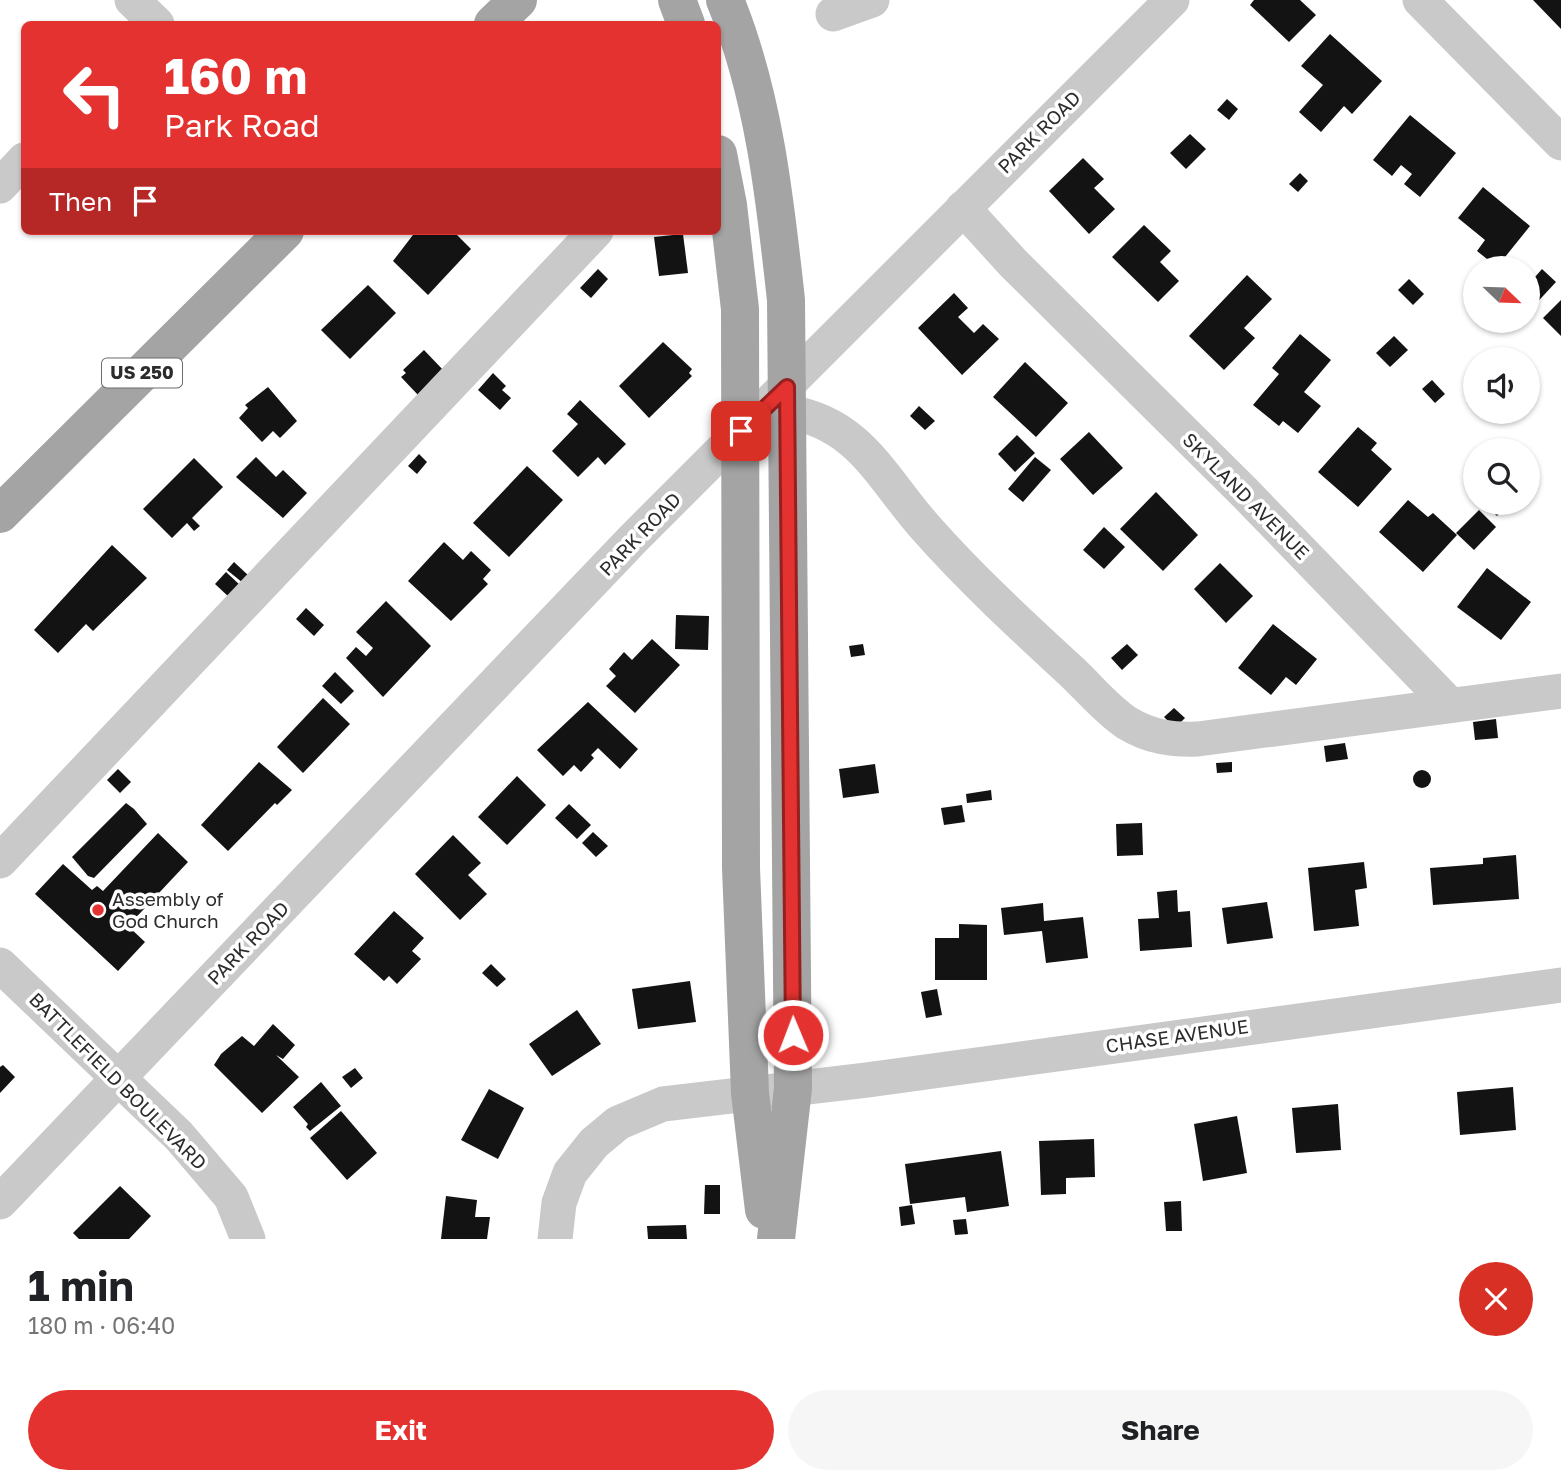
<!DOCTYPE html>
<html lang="en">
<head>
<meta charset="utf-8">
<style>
	body { margin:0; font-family:"Golos Text",sans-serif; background:#f6f6f6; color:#202124; height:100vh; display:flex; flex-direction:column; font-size:26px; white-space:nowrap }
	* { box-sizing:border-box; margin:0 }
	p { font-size:23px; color:#757577 }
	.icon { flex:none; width:38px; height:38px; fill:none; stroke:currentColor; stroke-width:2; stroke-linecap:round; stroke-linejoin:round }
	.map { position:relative; height:1239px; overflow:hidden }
	.details { display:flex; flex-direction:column; background:#fff; flex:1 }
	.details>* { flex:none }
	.banner { position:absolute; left:21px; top:21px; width:700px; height:214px; border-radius:10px; box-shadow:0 2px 5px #0004; background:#e3322f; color:#fff; overflow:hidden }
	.needle { width:46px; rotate:113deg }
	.controls { position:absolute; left:1463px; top:256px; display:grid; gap:14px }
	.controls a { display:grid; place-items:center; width:77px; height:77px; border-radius:50%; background:#fff; box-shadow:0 2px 5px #0004; font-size:35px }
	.pin { position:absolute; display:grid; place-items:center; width:60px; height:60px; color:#fff; margin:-30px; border-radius:14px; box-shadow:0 4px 10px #0006 }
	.me { position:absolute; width:77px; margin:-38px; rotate:359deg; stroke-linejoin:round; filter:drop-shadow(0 0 5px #0008) }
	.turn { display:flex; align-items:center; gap:24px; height:147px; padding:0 28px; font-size:32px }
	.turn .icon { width:91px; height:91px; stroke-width:2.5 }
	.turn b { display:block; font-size:49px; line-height:60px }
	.then { display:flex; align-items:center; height:66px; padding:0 28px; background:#0003; gap:14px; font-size:26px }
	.round { display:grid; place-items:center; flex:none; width:74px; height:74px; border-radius:37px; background:#f6f6f6 }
	.summary { display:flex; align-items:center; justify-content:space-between; height:119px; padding:0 28px }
	h1 { font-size:42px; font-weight:700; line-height:52px }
	.action { display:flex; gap:14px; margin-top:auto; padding:14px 28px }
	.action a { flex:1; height:80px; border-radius:42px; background:#e3322f; color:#fff; font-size:28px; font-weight:700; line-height:80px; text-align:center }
	.action a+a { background:#f6f6f6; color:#202124 }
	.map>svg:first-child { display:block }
	.building { fill:#131313 }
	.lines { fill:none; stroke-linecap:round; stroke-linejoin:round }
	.minor { stroke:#c9c9c9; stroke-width:35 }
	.major { stroke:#a4a4a4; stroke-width:38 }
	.route-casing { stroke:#94201f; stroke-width:18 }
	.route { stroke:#e3322f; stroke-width:12 }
	.poi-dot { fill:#e3322f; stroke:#fff; stroke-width:2.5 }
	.labels { text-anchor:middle; stroke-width:7; stroke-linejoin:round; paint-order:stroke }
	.shield { fill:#fff; stroke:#6b6b6b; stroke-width:2 }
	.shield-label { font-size:18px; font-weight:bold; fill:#2c2c2c }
	.street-label { font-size:19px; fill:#2c2c2c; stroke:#fff }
	.poi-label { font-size:19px; fill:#2c2c2c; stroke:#fff; text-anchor:start }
</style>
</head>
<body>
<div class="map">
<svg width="1561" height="1239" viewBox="0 0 1561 1239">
	<rect width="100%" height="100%" fill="#fff"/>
	<g class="building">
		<path d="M1254 0H1300L1316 15 1289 42 1250 5Z"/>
		<path d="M1533 0H1561V29Z"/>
		<path d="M1330 34 1382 81 1352 114 1344 106 1321 132 1299 112 1323 85 1301 66Z"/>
		<path d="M1227 99 1238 109 1229 120 1217 110Z"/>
		<path d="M1410 115 1456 153 1420 197 1404 184 1412 174 1401 165 1392 176 1373 160Z"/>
		<path d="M1190 134 1206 149 1186 169 1170 153Z"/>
		<path d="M1083 158 1104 179 1094 188 1115 209 1089 234 1049 191Z"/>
		<path d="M1300 173 1308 181 1298 192 1289 184Z"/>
		<path d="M1483 187 1530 226 1497 267 1477 251 1485 240 1458 218Z"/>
		<path d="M1144 225 1171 251 1160 262 1179 281 1158 302 1112 257Z"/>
		<path d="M416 231H453L471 249 428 295 393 261Z"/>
		<path d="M683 234 688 273 659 276 654 237Z"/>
		<path d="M598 269 608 279 591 298 580 288Z"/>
		<path d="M1542 269 1556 282 1530 310 1528 285Z"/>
		<path d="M1247 275 1272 299 1244 328 1255 338 1224 370 1189 336Z"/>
		<path d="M1409 279 1424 294 1413 305 1398 290Z"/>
		<path d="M368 285 396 313 350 359 321 330Z"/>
		<path d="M954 293 968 308 958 317 974 333 983 324 999 339 962 375 918 328Z"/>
		<path d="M1561 300V336L1543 318Z"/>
		<path d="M1300 334 1331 360 1304 392 1321 406 1298 433 1283 421 1279 426 1253 405 1279 374 1272 368Z"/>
		<path d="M1394 336 1408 350 1390 367 1376 353Z"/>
		<path d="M663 342 692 369 689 373 692 376 649 418 619 386Z"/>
		<path d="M424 350 445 372 418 395 401 377 406 373 403 370Z"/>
		<path d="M1025 362 1068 403 1036 437 993 397Z"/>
		<path d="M493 373 506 386 502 390 511 398 500 410 478 390Z"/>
		<path d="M1432 380 1445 394 1435 403 1422 389Z"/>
		<path d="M268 387 297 421 280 438 273 431 262 442 239 418 248 408 245 405Z"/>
		<path d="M580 400 626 444 605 465 598 457 578 477 552 451 578 424 567 414Z"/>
		<path d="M919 406 935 421 925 430 910 416Z"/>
		<path d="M1358 427 1377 443 1371 450 1392 469 1358 507 1318 472Z"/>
		<path d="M1089 432 1123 468 1093 495 1060 459Z"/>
		<path d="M1017 435 1035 453 1015 472 998 454Z"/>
		<path d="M419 454 427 462 417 474 408 466Z"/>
		<path d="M256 457 276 477 283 470 307 493 283 518 236 477Z"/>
		<path d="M1035 457 1051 470 1023 502 1008 489Z"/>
		<path d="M194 458 223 487 192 518 200 526 194 531 187 523 172 538 143 509Z"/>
		<path d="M527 466 563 500 509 557 473 523Z"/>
		<path d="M1156 492 1198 535 1163 571 1120 529Z"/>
		<path d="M1408 500 1428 517 1433 513 1457 535 1423 572 1379 532Z"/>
		<path d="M1488 502H1498L1504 508 1497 516 1485 505Z"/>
		<path d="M1479 510 1496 527 1474 550 1456 533Z"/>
		<path d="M1104 527 1125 547 1104 569 1083 550Z"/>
		<path d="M444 542 463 560 471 551 491 570 483 579 488 584 451 621 408 581Z"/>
		<path d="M112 545 147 578 93 631 86 624 58 653 34 630Z"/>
		<path d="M234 562 249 576 243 583 227 570Z"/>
		<path d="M1220 563 1253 596 1226 623 1194 589Z"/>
		<path d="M1487 568 1531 602 1501 640 1457 607Z"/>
		<path d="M226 572 241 586 230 598 215 584Z"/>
		<path d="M386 601 431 646 383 697 346 658 356 647 366 656 373 648 356 632Z"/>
		<path d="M306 608 324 625 314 636 296 619Z"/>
		<path d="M676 615 709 616 708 650 675 649Z"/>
		<path d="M1273 624 1317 659 1296 685 1286 677 1271 695 1238 668Z"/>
		<path d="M652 639 680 665 635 713 606 686 616 676 609 669 624 652 632 660Z"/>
		<path d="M863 644 865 655 851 657 849 646Z"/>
		<path d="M1127 644 1138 655 1122 670 1111 658Z"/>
		<path d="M335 672 354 691 341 704 322 686Z"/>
		<path d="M323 698 350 724 303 773 277 747Z"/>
		<path d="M588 702 638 749 620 769 598 748 591 755 594 758 581 772 574 765 563 776 537 750Z"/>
		<path d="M1174 708 1185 718 1175 728 1164 717Z"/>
		<path d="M1496 719 1498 738 1475 740 1473 722Z"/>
		<path d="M1345 743 1348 759 1326 762 1324 746Z"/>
		<path d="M259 762 292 790 277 805 275 803 228 851 201 825Z"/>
		<path d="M1232 762V772L1217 773 1216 763Z"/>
		<path d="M875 764 879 793 843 798 839 769Z"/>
		<path d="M118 769 131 782 120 793 107 780Z"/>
		<circle cx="1422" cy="779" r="9"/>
		<path d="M517 776 546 805 507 845 478 817Z"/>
		<path d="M991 790 992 800 967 803 966 794Z"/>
		<path d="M126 803 134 809 147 824 94 878 88 876 72 857Z"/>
		<path d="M569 804 591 825 577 839 555 818Z"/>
		<path d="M962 805 965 822 944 825 941 808Z"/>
		<path d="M1142 823 1143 855 1117 856 1116 824Z"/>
		<path d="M593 832 608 846 596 857 582 843Z"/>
		<path d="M158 833 188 862 128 926 145 942 118 971 35 894 63 864 92 890 97 886 103 891Z"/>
		<path d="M453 835 481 863 468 875 487 894 460 920 415 874Z"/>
		<path d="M1516 855 1519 899 1433 905 1430 868 1483 864V858Z"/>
		<path d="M1364 862 1367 888 1355 890 1359 926 1314 931 1308 868Z"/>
		<path d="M1177 890 1178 912 1190 911 1192 947 1140 951 1138 919 1159 918 1157 892Z"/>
		<path d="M1267 902 1273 938 1227 944 1222 908Z"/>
		<path d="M1043 903 1044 921 1083 917 1088 958 1046 963 1042 931 1004 935 1001 908Z"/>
		<path d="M394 911 424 938 412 951 421 959 397 984 389 976 384 981 354 954Z"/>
		<path d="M959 924 987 925V980H935V938H959Z"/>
		<path d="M491 964 506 979 497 987 482 973Z"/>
		<path d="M690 981 696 1022 638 1029 632 989Z"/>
		<path d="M937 989 942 1015 926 1018 921 992Z"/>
		<path d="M577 1010 601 1044 552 1076 529 1044Z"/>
		<path d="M273 1024 295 1045 283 1059 276 1055 299 1077 262 1113 214 1065 221 1054 242 1036 254 1046Z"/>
		<path d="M3 1065 15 1077 0 1093V1067Z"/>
		<path d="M355 1068 363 1078 351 1088 342 1077Z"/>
		<path d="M321 1082 341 1106 310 1131 306 1127 308 1124 293 1107Z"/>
		<path d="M1513 1087 1516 1130 1460 1135 1457 1092Z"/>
		<path d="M489 1089 524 1108 498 1159 461 1140Z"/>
		<path d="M1338 1104 1341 1150 1296 1153 1292 1108Z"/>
		<path d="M341 1111 377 1153 347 1180 310 1138Z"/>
		<path d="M1237 1116 1247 1173 1203 1181 1194 1124Z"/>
		<path d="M1094 1139 1095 1177 1066 1178V1194L1041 1195 1039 1141Z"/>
		<path d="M1001 1151 1009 1206 967 1212 965 1197 910 1204 905 1164Z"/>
		<path d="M705 1185H720V1214H704Z"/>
		<path d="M120 1186 151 1216 129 1239H79L73 1233Z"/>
		<path d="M446 1196 477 1200 475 1217H490L487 1239H441Z"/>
		<path d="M1181 1201 1182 1231H1166L1164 1202Z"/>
		<path d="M912 1205 915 1224 901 1226 899 1207Z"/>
		<path d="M966 1219 968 1234 955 1235 953 1220Z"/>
		<path d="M686 1225 687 1239H648L647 1226Z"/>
	</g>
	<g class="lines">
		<g class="minor">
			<path d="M132 0 157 24"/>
			<path d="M1420 0 1561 143"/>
			<path d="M833 14 872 0"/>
			<path d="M0 186 24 160"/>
			<path d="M963 208 1013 263 1244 492 1450 705"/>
			<path d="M788 412C859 423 881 477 925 527 970 578 1022 626 1072 672 1089 688 1107 710 1127 723 1150 737 1172 740 1198 739L1561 691"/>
			<path d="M0 861 596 231"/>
			<path d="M0 965 179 1136 231 1197 248 1239"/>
			<path d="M0 1202 633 539 1172 0"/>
			<path d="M555 1239 559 1203 570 1173 594 1143 618 1123 663 1104 867 1080 1561 985"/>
		</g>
		<g class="major">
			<path d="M677 0 686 24"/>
			<path d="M725 0C764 95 775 199 786 300L793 1088 776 1239"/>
			<path d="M493 24 518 0"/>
			<path d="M718 154 728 205 740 309 741 868 750 1093 764 1210"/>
			<path d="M0 514 285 231"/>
		</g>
	</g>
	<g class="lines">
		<defs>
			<path id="route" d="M741 431 787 387 793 1035"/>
		</defs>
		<use href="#route" class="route-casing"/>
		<use href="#route" class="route"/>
	</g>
	<circle class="poi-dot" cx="98" cy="910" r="7"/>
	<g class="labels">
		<rect class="shield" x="102" y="358.5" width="80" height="29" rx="5"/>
		<g class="shield-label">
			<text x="142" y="379">US 250</text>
		</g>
		<g class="street-label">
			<text transform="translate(1039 132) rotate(-45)" y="7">PARK ROAD</text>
			<text transform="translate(1246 496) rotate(45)" y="7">SKYLAND AVENUE</text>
			<text transform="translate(640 534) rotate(-46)" y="7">PARK ROAD</text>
			<text transform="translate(248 943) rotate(-46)" y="7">PARK ROAD</text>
			<text transform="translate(1177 1036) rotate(-8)" y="7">CHASE AVENUE</text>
			<text transform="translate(118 1081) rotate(45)" y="7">BATTLEFIELD BOULEVARD</text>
		</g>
		<g class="poi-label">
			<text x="112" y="906">Assembly of<tspan x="112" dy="22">God Church</tspan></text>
		</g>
	</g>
</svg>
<div class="controls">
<a><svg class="needle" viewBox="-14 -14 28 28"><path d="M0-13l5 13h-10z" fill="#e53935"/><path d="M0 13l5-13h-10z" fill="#757577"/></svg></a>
<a><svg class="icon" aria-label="sound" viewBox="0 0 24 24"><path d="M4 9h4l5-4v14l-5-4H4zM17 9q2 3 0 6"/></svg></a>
<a><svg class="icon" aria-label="search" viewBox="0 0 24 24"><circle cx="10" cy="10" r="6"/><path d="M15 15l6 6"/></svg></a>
</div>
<div class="pin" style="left:741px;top:431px;background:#d93025"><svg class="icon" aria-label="arrive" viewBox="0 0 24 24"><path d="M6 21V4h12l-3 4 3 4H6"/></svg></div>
<svg class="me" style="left:793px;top:1035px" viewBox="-20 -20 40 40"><circle r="17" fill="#e3322f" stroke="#fff" stroke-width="3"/><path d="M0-11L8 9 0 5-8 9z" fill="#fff"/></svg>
<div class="banner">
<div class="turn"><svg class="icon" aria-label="left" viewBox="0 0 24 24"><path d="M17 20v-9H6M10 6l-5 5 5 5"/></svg><div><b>160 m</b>Park Road</div></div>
<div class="then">Then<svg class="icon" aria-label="arrive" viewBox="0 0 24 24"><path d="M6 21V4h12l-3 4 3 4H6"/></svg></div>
</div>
</div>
<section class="details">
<div class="summary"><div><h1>1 min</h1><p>180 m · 06:40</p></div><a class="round" style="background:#d93025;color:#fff"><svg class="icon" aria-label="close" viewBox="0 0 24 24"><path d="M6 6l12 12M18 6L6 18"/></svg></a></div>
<div class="action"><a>Exit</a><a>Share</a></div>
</section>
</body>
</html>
